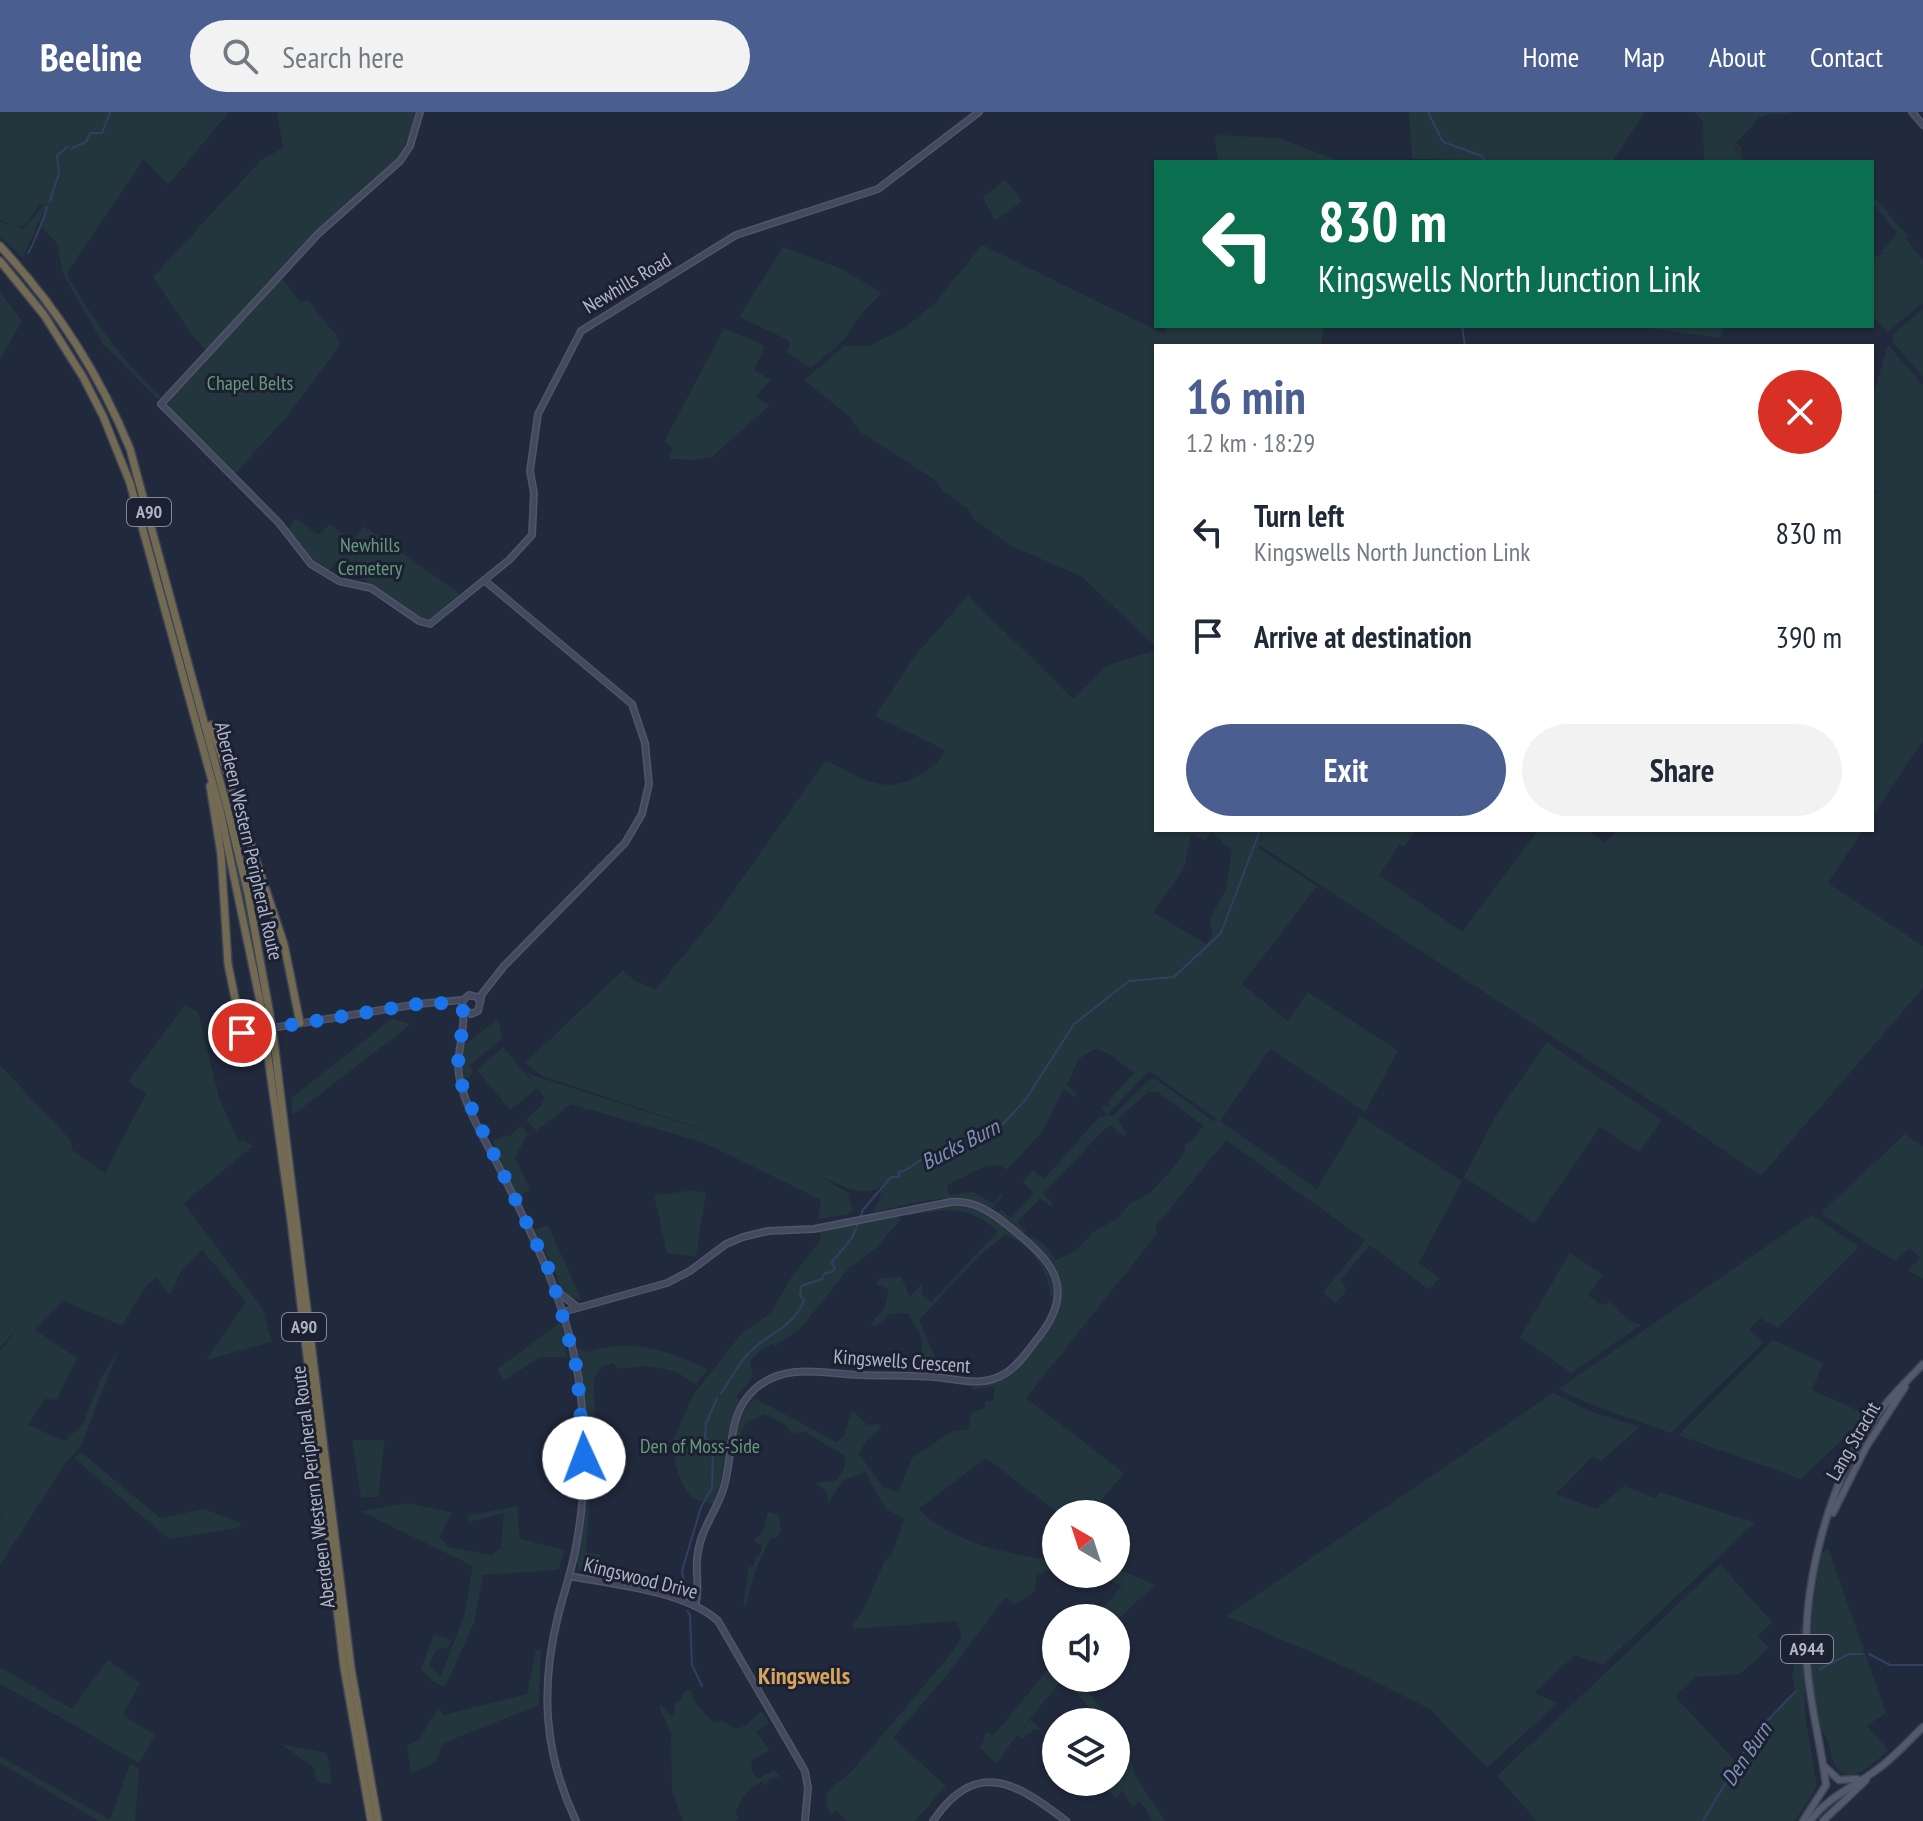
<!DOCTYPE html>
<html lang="en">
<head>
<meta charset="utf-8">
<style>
	body { margin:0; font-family:"PT Sans Narrow",sans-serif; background:#f2f2f3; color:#1f2937; height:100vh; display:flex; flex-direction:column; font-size:30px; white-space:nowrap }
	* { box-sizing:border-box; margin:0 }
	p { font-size:26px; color:#747a83 }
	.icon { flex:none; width:44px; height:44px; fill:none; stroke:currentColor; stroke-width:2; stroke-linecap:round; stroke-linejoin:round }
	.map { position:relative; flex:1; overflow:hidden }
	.drawer { position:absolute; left:1154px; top:232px; width:720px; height:488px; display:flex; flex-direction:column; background:#fff; border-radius:0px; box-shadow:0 2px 6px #0004 }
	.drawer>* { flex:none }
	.guide { position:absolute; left:1154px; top:48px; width:720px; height:168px; border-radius:0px; box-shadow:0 2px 6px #0004; background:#0b6e4f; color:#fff; overflow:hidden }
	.needle { width:52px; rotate:321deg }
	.buttons { position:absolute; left:1042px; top:1388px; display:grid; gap:16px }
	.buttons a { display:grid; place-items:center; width:88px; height:88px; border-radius:50%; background:#fff; box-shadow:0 2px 6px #0004; font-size:40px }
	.pin { position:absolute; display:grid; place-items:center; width:68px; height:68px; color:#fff; margin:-34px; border:4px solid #fff; border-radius:50%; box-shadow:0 2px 8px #0007 }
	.me { position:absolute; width:88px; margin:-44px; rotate:358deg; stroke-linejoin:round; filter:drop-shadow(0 0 6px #0008) }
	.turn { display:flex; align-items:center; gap:28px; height:168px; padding:0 32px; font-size:36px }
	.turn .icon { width:104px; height:104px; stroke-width:2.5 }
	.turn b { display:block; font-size:56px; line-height:68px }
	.round { display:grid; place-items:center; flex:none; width:84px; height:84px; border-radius:42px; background:#f2f2f3 }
	.head { display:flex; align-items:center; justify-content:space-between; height:136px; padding:0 32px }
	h1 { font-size:48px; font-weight:700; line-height:60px; color:#4b5e90 }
	.cta { display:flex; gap:16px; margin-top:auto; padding:16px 32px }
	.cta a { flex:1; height:92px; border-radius:48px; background:#4b5e90; color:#fff; font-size:32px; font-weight:700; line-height:92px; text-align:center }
	.cta a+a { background:#f2f2f3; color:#1f2937 }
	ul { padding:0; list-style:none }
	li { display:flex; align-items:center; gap:24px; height:104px; padding:0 32px }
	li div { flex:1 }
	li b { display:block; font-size:30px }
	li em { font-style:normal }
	header { display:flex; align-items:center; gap:48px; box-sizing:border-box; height:112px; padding:0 40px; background:#4b5e90; color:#fff }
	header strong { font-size:38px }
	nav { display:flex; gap:44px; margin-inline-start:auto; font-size:28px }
	.search { width:560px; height:72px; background:#f2f2f3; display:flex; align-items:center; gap:20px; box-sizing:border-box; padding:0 28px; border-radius:44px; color:#747a83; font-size:30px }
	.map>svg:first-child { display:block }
	.green { fill:#23363d; fill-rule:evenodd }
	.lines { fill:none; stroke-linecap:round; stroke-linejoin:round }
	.stream { stroke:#323f62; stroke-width:2 }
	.secondary-casing { stroke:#505667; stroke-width:8 }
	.primary-casing { stroke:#3e4455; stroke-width:9 }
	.highway-casing { stroke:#3d4354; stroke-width:10 }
	.secondary { stroke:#434a5f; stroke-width:5 }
	.primary { stroke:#535a6c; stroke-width:6 }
	.highway { stroke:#726a52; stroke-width:7 }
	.highway-bridge-casing { stroke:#3d4354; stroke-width:10; stroke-linecap:butt }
	.highway-bridge { stroke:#726a52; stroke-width:7 }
	.route { stroke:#1a73e8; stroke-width:14; stroke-dasharray:0 25.2 }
	.labels { text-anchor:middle; stroke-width:6; stroke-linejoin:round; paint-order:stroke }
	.shield { fill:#1b2131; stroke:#83899b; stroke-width:2 }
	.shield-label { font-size:18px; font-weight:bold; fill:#b0b6c8 }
	.street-label { font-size:20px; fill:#b0b6c8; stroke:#1b2131 }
	.park-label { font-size:20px; fill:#669a7a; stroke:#1b2131 }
	.water-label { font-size:22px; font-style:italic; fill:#7f8eb5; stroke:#1b2131 }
	.quarter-label { font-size:24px; font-weight:bold; fill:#d8a45b; stroke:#1b2131 }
</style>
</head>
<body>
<header>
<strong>Beeline</strong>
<div class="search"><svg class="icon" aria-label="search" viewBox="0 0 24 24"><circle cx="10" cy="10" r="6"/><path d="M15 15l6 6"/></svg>Search here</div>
<nav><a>Home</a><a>Map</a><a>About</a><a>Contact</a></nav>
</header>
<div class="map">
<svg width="1923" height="1709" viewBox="0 0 1923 1709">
	<rect width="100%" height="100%" fill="#21293c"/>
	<g class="green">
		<path d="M0 0H229L168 73 144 47 68 159V165C98 214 120 246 162 286H157L103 232 63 162 57 131 41 115 44 99 23 145 26 149 0 124V110L24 117 45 92H40L24 114 16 115 0 108Z"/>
		<path d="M277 0H415L409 25 395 49 311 125 230 220 282 166 301 191 307 188 337 224 340 233 285 307 233 364 168 295 169 287 210 243 190 220 153 165 261 48 283 36Z"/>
		<path d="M1409 0H1645L1612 50 1412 47Z"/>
		<path d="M1694 0H1789L1792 2H1770L1760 5 1736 31 1742 36 1740 42 1746 44H1740L1737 34H1734L1745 50H1704L1703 10Z"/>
		<path d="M1219 23 1279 26 1342 50H1218L1215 27Z"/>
		<path d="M1005 68 1022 89 995 109 983 85Z"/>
		<path d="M1872 83 1908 124 1906 127 1923 148V191L1887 220 1872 203V146L1883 142 1881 139 1895 126 1896 120 1872 90Z"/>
		<path d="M982 133 1164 222 1168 214H1324L1321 234H1156V535L1081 464 1011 434 974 407 968 397 943 379 934 367 860 320 849 304 804 268 844 234H869L903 217 934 192Z"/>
		<path d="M783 135 842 157 882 181 860 203 844 228 811 256 787 241 790 231 786 227 739 205Z"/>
		<path d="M0 180 22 209 0 247Z"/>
		<path d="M1923 197V265L1893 230V222Z"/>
		<path d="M1630 214H1724L1720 226Z"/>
		<path d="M724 216 765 234 754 258 771 268 755 285 770 293 712 345 697 348 669 347 673 336 664 330Z"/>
		<path d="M1888 233 1923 273V628L1872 705V381L1881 380 1872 378V287Z"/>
		<path d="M296 406 318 423 330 412 352 429 364 414 460 482 430 507 421 506 337 449 328 460C309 449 304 433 288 417Z"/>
		<path d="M968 483 1073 587 1108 553 1153 539 1156 541V718H1416L1404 735 1400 732 1379 763 1462 820 1538 718H1588L1605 731 1616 718H1863L1828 771 1923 834V876L1761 1064 1671 1002 1259 733 1258 736 1317 774 1242 872 1288 909 1308 880 1398 939 1365 1000 1270 937 1220 1009 1317 1077 1360 1004 1462 1069 1419 1151 1439 1166 1429 1178 1370 1133 1341 1167 1346 1179 1336 1191 1323 1181 1365 1128 1226 1028 1156 1114 1157 1122 1026 1286 1124 1361 1090 1402H1060L986 1346 919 1397C950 1431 1012 1443 1056 1449V1455L1036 1464 1035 1479 1015 1493 1005 1485 952 1557 893 1626 946 1674 915 1709H847L836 1698 830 1704C819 1675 833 1677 851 1660L950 1543 962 1524 956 1509 855 1517 852 1514 865 1495 885 1448 892 1442 904 1407 886 1397 865 1360 842 1369 828 1392 827 1380 816 1371 837 1368 844 1357 845 1344 805 1320 791 1321 784 1312 765 1302 746 1310 740 1324 735 1323 744 1299 754 1286 837 1330 844 1324 852 1298 868 1313 879 1312 882 1315 866 1329 859 1342 884 1376 899 1380 912 1346 951 1320 968 1317 972 1300 985 1296V1289H994V1274L972 1278V1275C983 1271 996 1271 1007 1265 1020 1257 1028 1244 1037 1233 1067 1193 1073 1160 1030 1127L1031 1123 1044 1132 1056 1148 1076 1139 1092 1121 1118 1106 1129 1092 1149 1082 1174 1055 1185 1040V1032L1189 1031 1204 1014 1157 980H1148L1118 1007 1126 1022 1123 1024 1111 1013 1104 1018 1043 1082 1053 1092 1051 1094 1040 1087 1017 1110 1027 1120H1022L999 1101 1000 1097 1011 1106 1034 1081 1023 1070 1033 1058 1044 1067 1100 1004 1103 1005 1106 1002 1102 995 1105 993 1109 995V988L1134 961 1108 941 1095 937 1079 947 1067 973 1077 982 1075 985 1065 978 1062 980 1042 1020 1007 1058 1000 1053 985 1054 947 1073 949 1083 973 1080 994 1092 1001 1082 1002 1085 992 1096C957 1075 909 1093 872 1100L880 1087 881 1074C864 1088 835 1071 817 1063L847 1080 853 1098 846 1103 818 1107 821 1088 705 1031 571 992 536 1019 526 1007 541 994 544 985 538 976 510 998 477 958 503 935 533 971 528 962 761 1036 542 964 525 951 623 858 635 869 656 877 715 805 826 648C843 656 862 669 880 672 903 677 936 658 945 638L875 604 914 545ZM1211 720 1232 738 1226 777 1210 807 1212 824 1206 832 1153 800 1184 757 1191 723 1205 728ZM1149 959 1218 1008H1219L1213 1009 1156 967H1150L1113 1004 1107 1003Z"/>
		<path d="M184 894 198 899 219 986 239 1030 243 1028 253 1034 184 1091 262 1196 272 1230 206 1248 246 1190 202 1138 181 1159 170 1183 156 1166 147 1173 122 1214 64 1189 35 1218 77 1246 57 1288 45 1287 28 1313 65 1329 83 1312 100 1268 119 1237 81 1334 65 1352 0 1453V1405L5 1400 0 1403V1239L22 1211 0 1236V953L64 1021 71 1029 72 1038 105 1061 146 982 128 969Z"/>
		<path d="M392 907 411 912 293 1003 291 986Z"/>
		<path d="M498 907 502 926 470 953 473 961 462 970 463 934Z"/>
		<path d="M1547 930 1662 1008 1639 1040 1600 1015 1534 1111 1464 1065 1496 1003Z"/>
		<path d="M521 1014 528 1022 515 1045 530 1078 516 1085 493 1028 511 1023Z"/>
		<path d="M1905 1022 1923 1035V1167L1908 1158 1920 1146 1910 1136 1895 1149 1823 1103V1099Z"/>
		<path d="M688 1079 706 1080 696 1145 667 1141 654 1083Z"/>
		<path d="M958 1093C992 1095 1054 1146 1054 1183L1051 1185C1049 1161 1030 1130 1005 1123L979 1144 919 1208 941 1259 923 1258 921 1224 908 1201 890 1202 875 1215 871 1211 885 1195 889 1177 876 1172 880 1166 901 1165 910 1185 923 1170 921 1181 931 1190 998 1119C967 1092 945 1097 907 1104V1102Z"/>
		<path d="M1812 1103 1859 1135 1778 1216 1760 1206 1749 1218 1764 1230 1671 1321 1587 1291 1558 1277Z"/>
		<path d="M899 1104 902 1106 875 1137 849 1156 801 1216 775 1234 774 1231 760 1239 750 1249 753 1265 736 1285 740 1288C721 1317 729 1359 713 1392 706 1390 699 1390 693 1386 683 1378 673 1352 675 1341L670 1336 693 1283 742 1221 772 1200 788 1170 821 1127 819 1119Z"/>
		<path d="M548 1113 581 1187H565L553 1154 533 1118Z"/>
		<path d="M1570 1141 1603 1163 1588 1183 1602 1193 1609 1190 1630 1209 1641 1213 1571 1261 1520 1225Z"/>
		<path d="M561 1210 567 1245H540L504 1269 497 1257Z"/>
		<path d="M1773 1228 1823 1251 1812 1278 1868 1303 1801 1367 1678 1323Z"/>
		<path d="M577 1235 584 1240C593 1239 601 1236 609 1235 645 1230 676 1242 708 1258L695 1272C671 1253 648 1252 619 1257L613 1251 602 1255 594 1266 596 1346 606 1352 599 1367 602 1380 590 1386 586 1440 600 1443 602 1464 591 1465 579 1458 577 1447 590 1372 589 1316Z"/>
		<path d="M1553 1281 1589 1299 1640 1315 1601 1349 1593 1344 1556 1382 1596 1397 1624 1374 1655 1386 1660 1380 1755 1411 1603 1553 1575 1543 1534 1581 1558 1591 1487 1656 1430 1597 1346 1555 1226 1504Z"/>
		<path d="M352 1328H385L378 1385H361Z"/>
		<path d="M81 1340 160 1406 204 1397 241 1411 238 1416 169 1427 74 1346Z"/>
		<path d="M410 1391 452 1401 439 1425 449 1435 491 1443 501 1436 504 1401 469 1410 468 1404 517 1394 520 1427 565 1438 558 1458 483 1463 474 1511 445 1575 432 1569 421 1557 434 1522 452 1528 448 1535 436 1538 429 1554 441 1564 464 1504 473 1454 360 1399Z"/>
		<path d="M768 1400 779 1403 781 1419 776 1426H771C759 1448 751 1468 746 1494L743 1493 749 1455 753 1454 755 1446 760 1443 762 1433 754 1430 755 1427 762 1422Z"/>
		<path d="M1828 1436 1886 1601 1867 1614 1888 1638C1876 1650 1847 1679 1834 1651 1831 1646 1831 1639 1829 1633 1826 1623 1819 1615 1817 1605 1805 1551 1811 1494 1822 1441Z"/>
		<path d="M1720 1452 1772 1510 1758 1524 1769 1536 1740 1562 1696 1565 1675 1584 1737 1651 1757 1620 1795 1579 1792 1565 1800 1513 1804 1516 1805 1602 1817 1675 1795 1709H1537L1497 1664Z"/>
		<path d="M1116 1456 1155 1473 1116 1509V1506H1094L1122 1474 1094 1462H1116Z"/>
		<path d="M541 1537 539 1593 443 1631 436 1650 411 1662 407 1634 419 1628 438 1596 444 1603 527 1582 536 1538Z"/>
		<path d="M108 1548 140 1571 123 1603 155 1623 139 1651 60 1605 65 1601 58 1604 0 1572V1555L72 1597Z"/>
		<path d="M1056 1548V1566H1076L1113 1610H1101L1070 1573 1065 1576 1059 1571 1019 1621 1031 1608 1042 1618 1035 1617 1023 1626 1017 1623 996 1652 981 1636 987 1619 993 1624Z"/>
		<path d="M691 1578 695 1591 714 1611 721 1609 737 1617 746 1613 762 1599 769 1611 756 1620 770 1638 752 1648 751 1657 758 1667 774 1658 780 1665 770 1666 765 1674 762 1670C747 1675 741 1688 735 1702L739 1706 735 1709H683L672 1679 671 1621 659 1595 661 1593 671 1604 675 1601 674 1592 681 1587 684 1579Z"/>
		<path d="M1116 1613 1121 1619 1136 1665 1165 1709H1153L1140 1689 1132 1695 1123 1679 1115 1686 1101 1670 1115 1671 1125 1664 1121 1639 1116 1634Z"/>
		<path d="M281 1632 327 1641 332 1672 317 1670 313 1655Z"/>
		<path d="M0 1644 110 1708 130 1652 139 1657 135 1709H99L0 1651Z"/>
	</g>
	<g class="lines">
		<g class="stream">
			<path d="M1428 0 1443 30 1482 44 1486 50"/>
			<path d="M72 36 86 30 90 21H102L110 0"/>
			<path d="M50 89 59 61 57 44 67 35"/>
			<path d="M28 141C31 138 46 101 47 95"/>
			<path d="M1462 214 1465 234"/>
			<path d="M860 1106 863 1098 891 1065H899V1060C910 1058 913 1052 922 1047 936 1039 951 1039 964 1028L973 1030 1003 1012 1026 987 1074 912 1129 869 1174 865 1221 821 1260 718"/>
			<path d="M721 1281C730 1269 737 1255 746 1244 765 1221 792 1219 804 1188L800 1184 801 1174 822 1167 825 1161 832 1160 835 1155 831 1151 852 1126 858 1112"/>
			<path d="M688 1486 682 1459 701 1395 712 1376 713 1339 705 1325 706 1312 717 1286"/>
			<path d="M687 1499 690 1503 692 1553 702 1574"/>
			<path d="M1869 1542 1890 1553H1923"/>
			<path d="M1820 1557 1849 1542H1862"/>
			<path d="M1703 1709 1756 1620 1796 1579"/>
		</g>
		<defs>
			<g id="secondary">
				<path d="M420 0 410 34 400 49 318 122 161 292 279 411 311 452 339 469 371 476 419 509 430 512 509 448 532 423 534 381 530 359 538 302 581 219 736 123 878 77 979 0"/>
				<path d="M1912 0 1923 13"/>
				<path d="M480 890 477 885 469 883 463 888 462 895 471 902 478 899 482 882 504 854 625 731 642 702 649 672 645 631 632 592 484 468"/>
				<path d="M463 898C466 922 454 943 460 969 468 1002 488 1033 503 1063 540 1138 575 1210 582 1295 586 1341 585 1388 576 1434 572 1458 564 1480 558 1504 540 1577 544 1641 576 1709"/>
				<path d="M242 921 418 892 462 888"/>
				<path d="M559 1181 576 1194"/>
				<path d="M563 1200 667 1171 690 1159 726 1132 743 1125 768 1119 814 1117 951 1090C975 1088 993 1101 1011 1116 1052 1149 1078 1176 1038 1226 1028 1238 1019 1253 1006 1261 982 1276 960 1267 934 1265 910 1263 886 1264 861 1263 825 1262 787 1250 756 1276 724 1304 735 1343 723 1378 716 1399 701 1418 698 1440 694 1459 701 1475 695 1494"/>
				<path d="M569 1464C611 1472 686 1479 718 1509L805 1659 808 1676 805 1709"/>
				<path d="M933 1709C976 1645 1017 1671 1066 1709"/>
			</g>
			<g id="primary">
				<path d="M1833 1401 1866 1335 1905 1275"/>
				<path d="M1825 1655 1839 1668 1857 1667"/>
				<path d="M1803 1709 1826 1673C1821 1632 1810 1594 1807 1552 1802 1474 1828 1371 1874 1307 1888 1287 1906 1270 1923 1252"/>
				<path d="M1810 1709C1828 1685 1852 1676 1875 1659 1893 1647 1908 1629 1923 1615"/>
				<path d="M1823 1709 1866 1668"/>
			</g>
			<g id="highway">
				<path d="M0 134C56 194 99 261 130 337L227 695 248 782 270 903"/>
				<path d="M0 149 44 203 83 265 103 304 130 371 220 698 263 904"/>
				<path d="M211 613 284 832 300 911"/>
				<path d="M210 674 221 742 228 852 242 921"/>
				<path d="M274 929 351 1556 378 1709"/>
				<path d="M266 931 291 1109 344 1556 371 1709"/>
			</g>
		</defs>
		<use href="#secondary" class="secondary-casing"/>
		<use href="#primary" class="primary-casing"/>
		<use href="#highway" class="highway-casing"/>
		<use href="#secondary" class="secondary"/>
		<use href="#primary" class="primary"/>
		<use href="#highway" class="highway"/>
		<defs>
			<g id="highway-bridge">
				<path d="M270 903 274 929"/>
				<path d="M263 904 266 931"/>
			</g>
		</defs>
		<use href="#highway-bridge" class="highway-bridge-casing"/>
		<use href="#highway-bridge" class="highway-bridge"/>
	</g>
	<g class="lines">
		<path class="route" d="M242 921 418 892 448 891 462 895 464 905 458 947 463 978 551 1162 577 1257 584 1346"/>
	</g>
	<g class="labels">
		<g class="shield">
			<rect x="127" y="386" width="44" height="28" rx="6"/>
			<rect x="282" y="1201" width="44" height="28" rx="6"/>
			<rect x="1781" y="1523" width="52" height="28" rx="6"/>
		</g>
		<g class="shield-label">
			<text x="149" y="406">A90</text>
			<text x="304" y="1221">A90</text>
			<text x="1807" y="1543">A944</text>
		</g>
		<g class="street-label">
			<text transform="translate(627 171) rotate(-31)" y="7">Newhills Road</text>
			<text transform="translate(249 729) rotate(77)" y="7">Aberdeen Western Peripheral Route</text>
			<text transform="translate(902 1249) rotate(4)" y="7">Kingswells Crescent</text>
			<text transform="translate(1853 1329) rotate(-60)" y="7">Lang Stracht</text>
			<text transform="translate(313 1375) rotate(-97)" y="7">Aberdeen Western Peripheral Route</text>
			<text transform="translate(641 1466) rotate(14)" y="7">Kingswood Drive</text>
		</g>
		<g class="park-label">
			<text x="250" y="278">Chapel Belts</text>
			<text x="370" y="440">Newhills<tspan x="370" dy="23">Cemetery</tspan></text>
			<text x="700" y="1341">Den of Moss-Side</text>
		</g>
		<g class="water-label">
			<text transform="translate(960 1032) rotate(-27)" y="8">Bucks Burn</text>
			<text transform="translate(1746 1642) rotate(-56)" y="8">Den Burn</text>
		</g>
		<g class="quarter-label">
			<text x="804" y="1572">Kingswells</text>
		</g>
	</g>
</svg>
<div class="buttons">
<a><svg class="needle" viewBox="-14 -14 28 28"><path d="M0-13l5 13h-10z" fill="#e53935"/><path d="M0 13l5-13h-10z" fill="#747a83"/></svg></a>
<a><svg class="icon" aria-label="sound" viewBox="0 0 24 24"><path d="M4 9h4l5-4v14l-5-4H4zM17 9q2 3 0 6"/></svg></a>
<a><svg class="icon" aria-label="layers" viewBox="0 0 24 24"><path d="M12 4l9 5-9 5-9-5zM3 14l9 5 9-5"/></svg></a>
</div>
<div class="pin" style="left:242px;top:921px;background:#d93025"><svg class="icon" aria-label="arrive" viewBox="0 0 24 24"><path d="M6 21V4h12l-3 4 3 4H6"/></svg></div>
<svg class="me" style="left:584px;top:1346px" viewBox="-20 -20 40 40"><circle r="19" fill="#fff"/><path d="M0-13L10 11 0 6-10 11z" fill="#1a73e8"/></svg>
<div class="guide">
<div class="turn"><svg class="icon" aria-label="left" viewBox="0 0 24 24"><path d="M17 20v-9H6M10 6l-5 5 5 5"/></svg><div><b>830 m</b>Kingswells North Junction Link</div></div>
</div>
<section class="drawer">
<div class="head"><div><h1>16 min</h1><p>1.2 km · 18:29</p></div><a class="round" style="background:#d93025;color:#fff"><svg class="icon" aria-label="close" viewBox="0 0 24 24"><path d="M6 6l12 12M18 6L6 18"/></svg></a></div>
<ul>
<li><svg class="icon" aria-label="left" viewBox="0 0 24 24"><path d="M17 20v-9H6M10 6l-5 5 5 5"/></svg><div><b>Turn left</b><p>Kingswells North Junction Link</p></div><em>830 m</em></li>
<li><svg class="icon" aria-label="arrive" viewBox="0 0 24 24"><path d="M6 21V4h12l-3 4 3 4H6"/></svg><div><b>Arrive at destination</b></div><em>390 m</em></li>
</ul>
<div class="cta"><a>Exit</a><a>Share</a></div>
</section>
</div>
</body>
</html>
